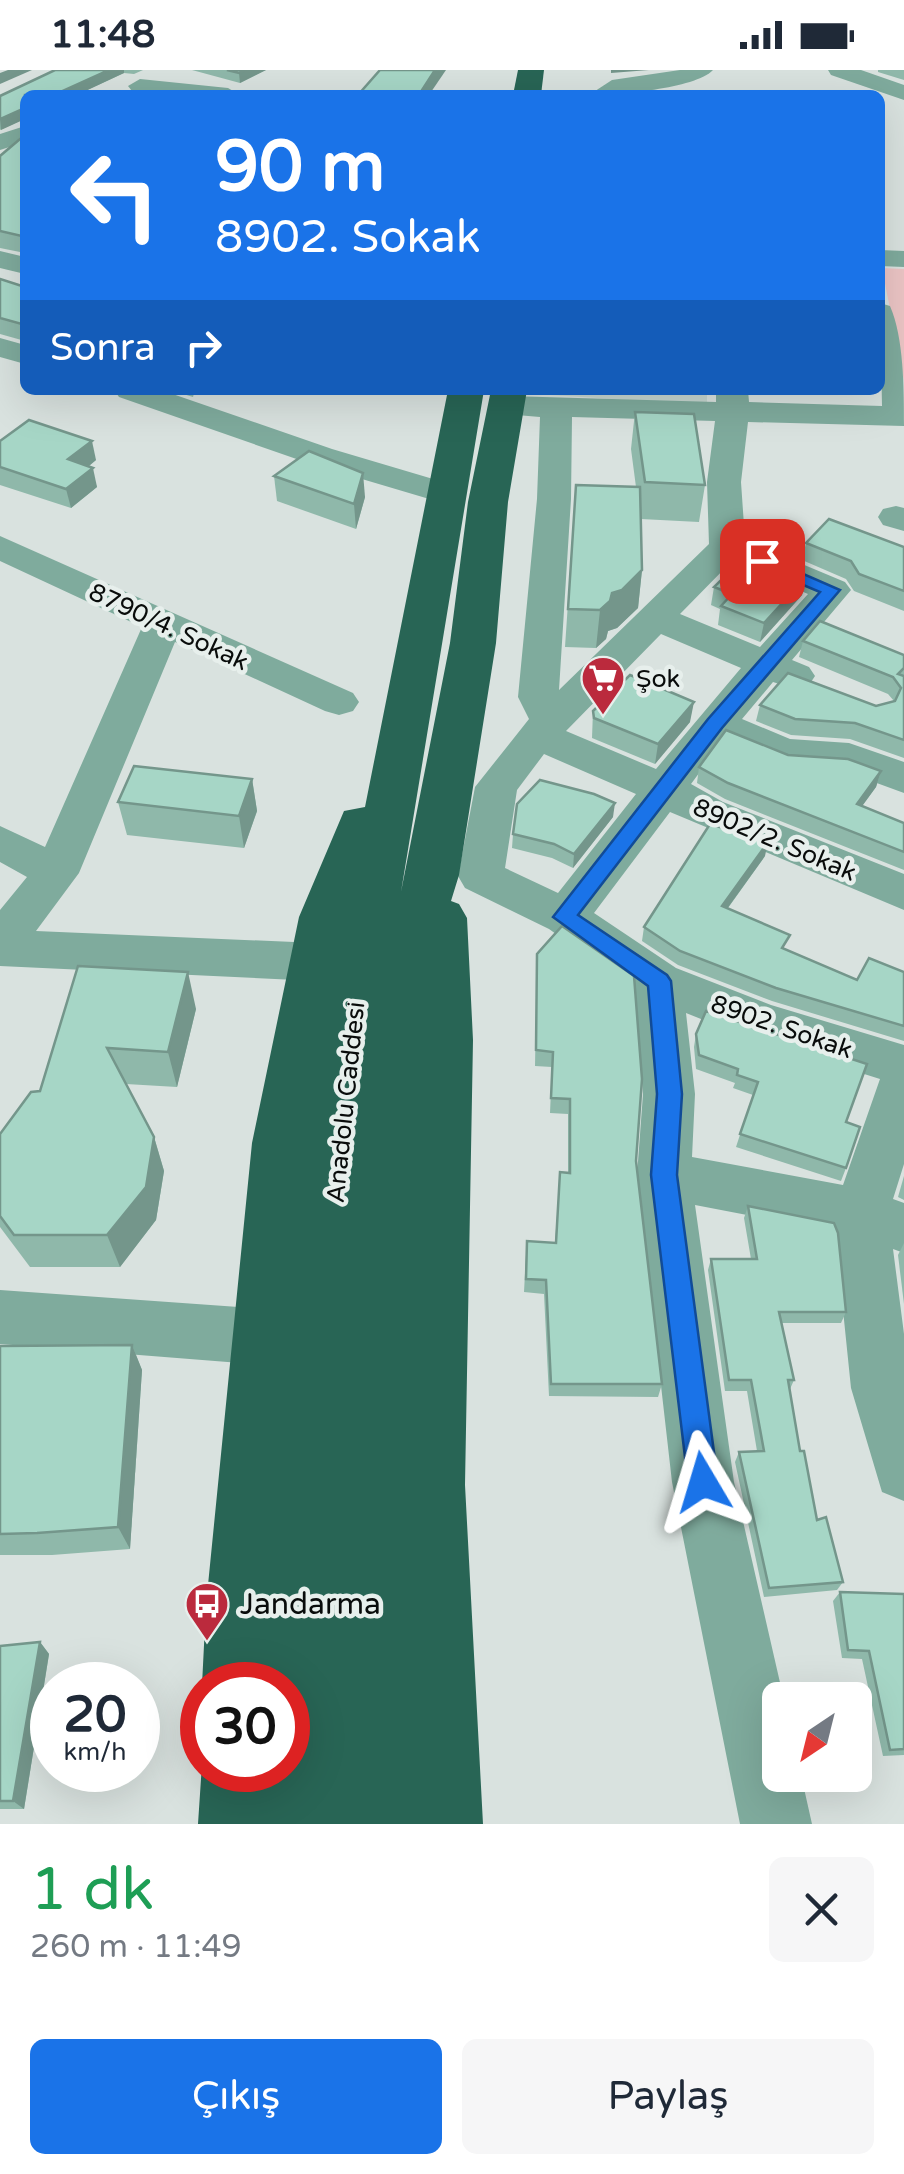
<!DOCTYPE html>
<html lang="tr">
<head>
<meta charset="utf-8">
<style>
	body { margin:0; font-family:"Varela Round",sans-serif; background:#f6f6f7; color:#1f2937; height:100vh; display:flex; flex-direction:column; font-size:38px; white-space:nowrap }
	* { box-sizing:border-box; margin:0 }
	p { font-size:32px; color:#747a83 }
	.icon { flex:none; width:55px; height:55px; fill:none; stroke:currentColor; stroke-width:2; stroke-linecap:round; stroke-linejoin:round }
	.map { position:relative; height:1754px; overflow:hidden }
	.drawer { display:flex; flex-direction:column; background:#fff; flex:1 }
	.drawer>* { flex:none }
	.top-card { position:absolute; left:20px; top:20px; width:865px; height:305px; border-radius:15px; box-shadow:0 10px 40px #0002; background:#1a73e8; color:#fff; overflow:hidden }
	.needle { width:65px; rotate:215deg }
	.fabs { position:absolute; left:762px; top:1612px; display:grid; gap:20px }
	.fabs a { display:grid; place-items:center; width:110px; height:110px; border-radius:15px; background:#fff; box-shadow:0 10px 40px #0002; font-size:50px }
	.speed { position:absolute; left:30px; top:1592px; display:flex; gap:20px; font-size:50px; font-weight:700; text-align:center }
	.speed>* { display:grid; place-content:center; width:130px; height:130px; border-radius:50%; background:#fff; box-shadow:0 10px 40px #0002; line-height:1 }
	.speed small { font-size:25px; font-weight:400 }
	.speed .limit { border:15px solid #d22; background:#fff; color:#111 }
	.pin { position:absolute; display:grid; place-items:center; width:85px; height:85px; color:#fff; margin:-42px; border-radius:20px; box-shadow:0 5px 15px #0006 }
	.me { position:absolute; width:110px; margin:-55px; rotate:353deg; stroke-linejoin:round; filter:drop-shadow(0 0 8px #0008) }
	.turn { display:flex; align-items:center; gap:35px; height:210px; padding:0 30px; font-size:45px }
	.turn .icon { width:130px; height:130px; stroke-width:2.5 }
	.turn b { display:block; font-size:70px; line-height:85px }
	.then { display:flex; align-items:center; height:95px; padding:0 30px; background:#0003; gap:20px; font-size:38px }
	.round { display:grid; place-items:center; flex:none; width:105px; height:105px; border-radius:15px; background:#f6f6f7 }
	.head { display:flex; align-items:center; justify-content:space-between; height:170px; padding:0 30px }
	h1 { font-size:60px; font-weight:600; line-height:75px; color:#1e9e55 }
	.action { display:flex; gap:20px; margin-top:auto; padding:20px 30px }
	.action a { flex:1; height:115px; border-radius:15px; background:#1a73e8; color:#fff; font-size:40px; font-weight:600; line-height:115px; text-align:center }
	.action a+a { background:#f6f6f7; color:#1f2937 }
	.status { display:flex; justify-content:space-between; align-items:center; height:70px; padding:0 50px; background:#fff; direction:ltr }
	.status svg { height:28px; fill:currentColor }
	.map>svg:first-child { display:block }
	.built { fill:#c5d5cf }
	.green { fill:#ecc5c5 }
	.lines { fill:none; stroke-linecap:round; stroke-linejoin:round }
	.minor { fill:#7fab9d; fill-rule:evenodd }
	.highway { fill:#286555; fill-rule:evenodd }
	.wall { fill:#8fb8aa }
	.shaded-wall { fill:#74968b }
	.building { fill:#a6d6c6; stroke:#74968b; stroke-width:2.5 }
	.route { fill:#1a73e8; stroke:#114b97; stroke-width:2.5 }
	.labels { text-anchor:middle; stroke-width:9; stroke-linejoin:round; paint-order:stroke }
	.street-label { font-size:25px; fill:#090c0b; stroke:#e7efec }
	.poi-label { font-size:25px; fill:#090c0b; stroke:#e7efec; text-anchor:start }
	.near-poi-label { font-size:30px; fill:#090c0b; stroke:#e7efec; text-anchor:start }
</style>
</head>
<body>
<div class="status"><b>11:48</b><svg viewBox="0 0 49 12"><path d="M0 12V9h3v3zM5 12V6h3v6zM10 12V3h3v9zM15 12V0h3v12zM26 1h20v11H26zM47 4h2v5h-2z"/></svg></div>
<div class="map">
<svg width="904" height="1754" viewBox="0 0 904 1754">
	<rect width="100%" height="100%" fill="#d9e2df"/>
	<path class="built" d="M536 320H707V335L535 324Z"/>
	<path class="green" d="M882 198 904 199V311Z"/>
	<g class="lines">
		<g class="minor">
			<path d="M680 0H713C695 19 616 25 589 25L612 10Z"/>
			<path d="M828 0H861L904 15V30L831 5Z"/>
			<path d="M140 9 228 18 240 25H160L132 21 128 16Z"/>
			<path d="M25 56V72L0 80V64Z"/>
			<path d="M880 180 904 181V197L880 196Z"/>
			<path d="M0 181 25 187V204L0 198Z"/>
			<path d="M880 233 890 236C904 268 904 319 904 356L748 352 741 412 745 470 845 512 851 520 792 590 809 597 815 606 809 615 795 619 773 612 742 649 790 669 849 673 904 692V723L844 701 784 697 722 672 691 714 723 732 904 804V840L670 742 594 843 676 898 771 935 904 975V1094L893 1129 904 1133V1183L893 1179 904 1264V1431L882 1422 851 1318 835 1162 695 1135 734 1412 784 1630H780V1705H801L812 1754H740L672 1412 637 1105 643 1024 635 920 549 859 465 818 458 806 475 717 529 649 518 627 537 429 540 347 495 343 490 336 495 329 506 326 716 332V320H748L749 332 882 336ZM572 347 715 351 707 412 709 474 559 620 571 429ZM732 491 808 524 760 577 680 544ZM661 564 741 598 656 699 566 661ZM544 684 636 724 558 823 505 798 517 720ZM686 943 741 965 880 1009 843 1115 692 1087 695 1024Z"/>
			<path d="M0 268 25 275V294L0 287Z"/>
			<path d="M114 320H161L332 379 460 417 465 424 460 431 448 434 436 431 308 393 119 327Z"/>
			<path d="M896 436 904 438V461L883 455 878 447 883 439Z"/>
			<path d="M0 466 353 623 359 632 353 641 339 645 325 641 175 572 79 803 36 861 317 873 334 879 341 892 334 905 317 911 0 896V840L27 807 0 792V756L45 777 142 557 0 491Z"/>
			<path d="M0 1220 266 1239 287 1248 295 1267 287 1286 266 1295 0 1274Z"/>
		</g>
		<g class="highway">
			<path d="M518 0H544L541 25H513Z"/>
			<path d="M448 320H484L401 822 450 573 468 432 491 320H527L508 432 496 573 459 805 451 831 459 834 467 848 473 970 465 1415 483 1754H198L202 1694V1700H288V1615H202L206 1535 252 1073 299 847 344 741 365 737Z"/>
		</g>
	</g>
	<g class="wall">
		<path d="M55 0H143L134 4 124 3 0 60V26Z"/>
		<path d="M192 0H266L240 13Z"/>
		<path d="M878 0H904V10L878 2Z"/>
		<path d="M25 69V183L0 178V86Z"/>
		<path d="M0 209 25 217V271L0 264Z"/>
		<path d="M170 320H195L193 327Z"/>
		<path d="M635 342 705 415 699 452 641 449 642 500 638 538 617 558 608 561 606 569 596 578 565 577 576 415 636 417 631 379Z"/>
		<path d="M0 371 96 390 89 396 97 417 71 438 0 415Z"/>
		<path d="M274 406 365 427 356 459 277 431Z"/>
		<path d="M806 473 904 477V541L854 521 846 509 802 490Z"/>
		<path d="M806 507 802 525 760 572 718 555 720 539 711 535 714 517Z"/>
		<path d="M803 571 904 585V688L850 669 791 665 756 651 760 635 876 636 894 631 888 624 799 587Z"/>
		<path d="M593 641 690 652 655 694 592 668Z"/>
		<path d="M788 685 881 701 876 717 862 736 904 753V800L725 729 697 713 699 697Z"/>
		<path d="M252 709 257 741 244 778 127 765 118 732Z"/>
		<path d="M613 747 573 798 552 788 512 778 513 764Z"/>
		<path d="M765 786 728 838 785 879 857 910 904 902V971L772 931 678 895 642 871 644 857Z"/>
		<path d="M537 884 636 1091 662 1314 658 1327 549 1326 544 1224 524 1222 526 1185 555 1173 560 1102 568 1103V1044L550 1043 552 997 535 996Z"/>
		<path d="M78 896 196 939 177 1017 126 1014 154 1067 164 1101 156 1150 120 1197H30L0 1157V1064L40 1021Z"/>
		<path d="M696 964 846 1052V1098L841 1111 736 1077 753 1025 733 1018 735 1013 696 999 694 977Z"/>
		<path d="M904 1106V1130L898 1127Z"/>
		<path d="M748 1136 846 1242 841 1253H782L794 1310 790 1319 800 1381 817 1450 843 1512 837 1520 764 1527 735 1392 739 1382 757 1381 747 1321H725L708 1200 711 1189H751L744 1148Z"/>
		<path d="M904 1173V1234L898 1185Z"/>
		<path d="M132 1275 142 1300 130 1479 52 1485H0V1276Z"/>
		<path d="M840 1522 904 1524V1685L883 1686 862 1589 842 1588 833 1531Z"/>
		<path d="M40 1572 49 1584 24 1739H0V1576Z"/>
	</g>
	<g class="shaded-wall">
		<path d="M8 0H32L0 14V3Z"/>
		<path d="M109 0H124V3L77 25H54Z"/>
		<path d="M246 0H266L240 13 239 3Z"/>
		<path d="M435 0H446L429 25H420L422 20Z"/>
		<path d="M611 0H649L611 3Z"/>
		<path d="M25 38V49L1 60 0 49Z"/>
		<path d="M92 371 96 390 73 409 68 389Z"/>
		<path d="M93 398 97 417 71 438 66 419Z"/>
		<path d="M363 403 365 427 356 459 354 434Z"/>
		<path d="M642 500 638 538 617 558 608 561 606 569 596 578 600 540 612 523Z"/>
		<path d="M806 507 802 525 760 572 764 553Z"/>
		<path d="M694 632 690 652 655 694 658 674Z"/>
		<path d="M881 701 876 717 852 750 857 734Z"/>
		<path d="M252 709 257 741 244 778 239 746Z"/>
		<path d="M615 733 613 747 573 798 574 784Z"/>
		<path d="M768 772 765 786 719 850 722 836Z"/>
		<path d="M188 902 196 939 177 1017 168 982Z"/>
		<path d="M154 1067 164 1101 156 1150 120 1197 107 1165Z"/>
		<path d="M132 1275 142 1300 130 1479 118 1457Z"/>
		<path d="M40 1572 49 1584 24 1739 13 1731Z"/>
	</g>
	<g class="building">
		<path d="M55 0H109L54 25H25V38L0 49V26Z"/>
		<path d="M227 0H246L239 3Z"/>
		<path d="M380 0H435L422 20 420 25H358Z"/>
		<path d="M20 69H25V174L22 166 0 161V86Z"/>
		<path d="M0 209 25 217V260L22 254 0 248Z"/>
		<path d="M635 342 694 344 705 415 645 412Z"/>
		<path d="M29 350 92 371 68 389 93 398 66 419 0 397V371Z"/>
		<path d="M309 381 363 403 354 434 274 406Z"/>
		<path d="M576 415 640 417 642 500 622 520 612 523 610 531 600 540 568 539Z"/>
		<path d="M829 449 904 477V521L859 504 851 491 806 473Z"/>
		<path d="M749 483 806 507 764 553 721 536 732 524 714 517Z"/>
		<path d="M820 551 904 585V598L898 604 904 606V670L855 653 795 649 760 635 788 603 876 636 895 631 901 618 893 607 803 571Z"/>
		<path d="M630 605 694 632 658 674 594 648 593 641Z"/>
		<path d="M726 660 788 685 848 689 881 701 857 734 904 753V782L728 713 699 697Z"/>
		<path d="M134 696 252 709 239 746 118 732Z"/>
		<path d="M540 710 594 724 615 733 574 784 554 774 513 764 517 734Z"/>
		<path d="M710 754 768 772 722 836 790 865 782 878 857 910 869 888 904 902V956L776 918 680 881 644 857Z"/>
		<path d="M562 856 634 906 642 1009 636 1091 662 1314H551L546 1210 526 1209 527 1171 556 1173 560 1102 570 1103V1029L551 1028 553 982 536 980 537 884Z"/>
		<path d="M78 896 188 902 168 982 107 978 154 1067 146 1117 107 1165H14L0 1146V1064L31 1022 40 1021Z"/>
		<path d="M706 941 867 994 846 1052 860 1057 846 1098 740 1064 758 1012 737 1005 738 999 699 985 696 964Z"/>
		<path d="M748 1136 834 1153 838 1163 846 1242H779L794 1310H788L800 1381H804L817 1450 826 1447 843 1512 769 1518 739 1382 764 1381 751 1310H729L711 1189H757Z"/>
		<path d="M132 1275 118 1457 37 1463 0 1464V1276Z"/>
		<path d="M840 1522 904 1524V1679L890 1680 869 1581 848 1580Z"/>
		<path d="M40 1572 13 1731H0V1576Z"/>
	</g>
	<path class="route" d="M762 486 840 520 722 658 578 845 667 905 671 911 682 1024 677 1105 718 1412 713 1423 703 1427 692 1423 688 1412 651 1105 657 1024 648 916 553 847 708 649 820 522 756 495 753 491Z"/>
	<defs>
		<symbol id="supermarket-pin" viewBox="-11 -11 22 30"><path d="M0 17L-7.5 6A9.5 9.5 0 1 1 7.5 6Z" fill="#bb2a3d" stroke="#e7efec"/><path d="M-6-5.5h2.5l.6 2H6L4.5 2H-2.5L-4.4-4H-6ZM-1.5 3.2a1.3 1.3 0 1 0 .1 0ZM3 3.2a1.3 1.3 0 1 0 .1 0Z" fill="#fff"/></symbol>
		<symbol id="bus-pin" viewBox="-11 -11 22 30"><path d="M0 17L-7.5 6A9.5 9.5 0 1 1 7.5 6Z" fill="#bb2a3d" stroke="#e7efec"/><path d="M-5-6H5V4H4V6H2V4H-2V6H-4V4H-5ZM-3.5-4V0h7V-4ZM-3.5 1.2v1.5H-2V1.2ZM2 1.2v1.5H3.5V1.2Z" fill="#fff"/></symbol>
	</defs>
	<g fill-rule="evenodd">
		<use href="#supermarket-pin" x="578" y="583" width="50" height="68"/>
		<use href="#bus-pin" x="182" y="1509" width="50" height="68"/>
	</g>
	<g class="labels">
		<g class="street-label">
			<text transform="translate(169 556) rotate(25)" y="9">8790/4. Sokak</text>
			<text transform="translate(775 769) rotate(23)" y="9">8902/2. Sokak</text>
			<text transform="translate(782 956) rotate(19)" y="9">8902. Sokak</text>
			<text transform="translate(345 1032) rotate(-84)" y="9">Anadolu Caddesi</text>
		</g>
		<g class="poi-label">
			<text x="636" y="617">Şok</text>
		</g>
		<g class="near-poi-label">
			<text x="240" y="1544">Jandarma</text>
		</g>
	</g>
</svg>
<div class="fabs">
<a><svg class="needle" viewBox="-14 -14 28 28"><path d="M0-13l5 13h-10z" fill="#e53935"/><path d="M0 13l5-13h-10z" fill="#747a83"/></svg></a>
</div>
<div class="speed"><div>20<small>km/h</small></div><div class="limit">30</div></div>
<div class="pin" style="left:762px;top:491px;background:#d93025"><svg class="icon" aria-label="arrive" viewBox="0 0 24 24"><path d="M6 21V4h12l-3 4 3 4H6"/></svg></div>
<svg class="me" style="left:703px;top:1412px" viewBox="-20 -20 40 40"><path d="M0-17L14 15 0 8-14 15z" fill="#1a73e8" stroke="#fff" stroke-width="4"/></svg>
<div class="top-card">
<div class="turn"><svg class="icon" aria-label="left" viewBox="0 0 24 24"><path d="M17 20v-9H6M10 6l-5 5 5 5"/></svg><div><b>90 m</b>8902. Sokak</div></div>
<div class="then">Sonra<svg class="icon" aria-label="right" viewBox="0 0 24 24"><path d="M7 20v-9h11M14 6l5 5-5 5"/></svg></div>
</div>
</div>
<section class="drawer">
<div class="head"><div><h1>1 dk</h1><p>260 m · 11:49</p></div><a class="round"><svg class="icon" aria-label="close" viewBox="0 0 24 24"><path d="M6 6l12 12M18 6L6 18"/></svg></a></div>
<div class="action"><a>Çıkış</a><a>Paylaş</a></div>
</section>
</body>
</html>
